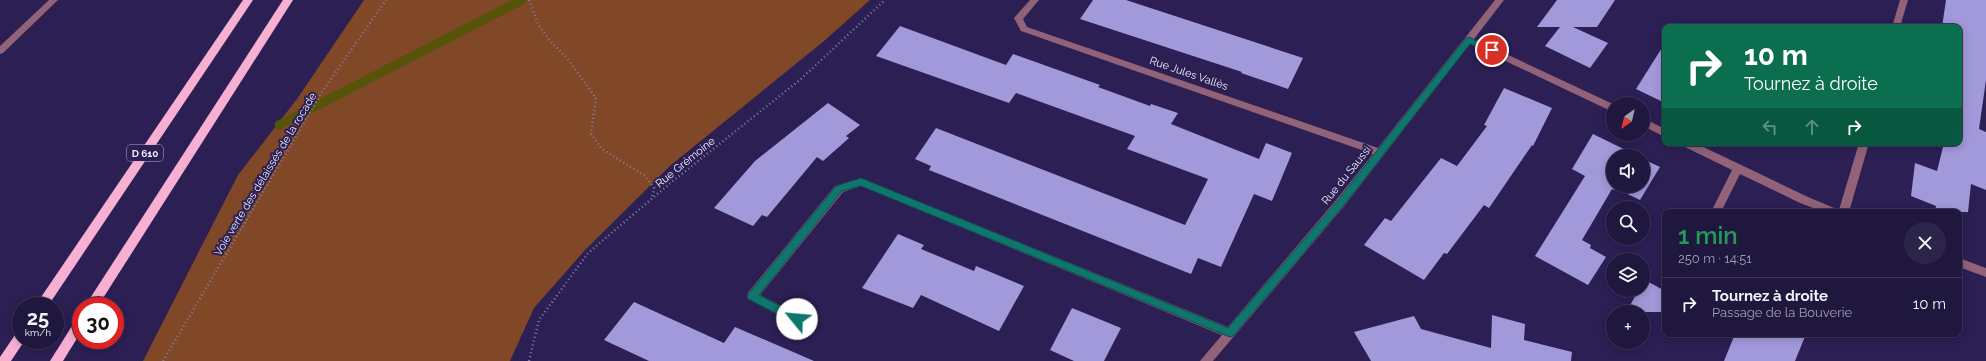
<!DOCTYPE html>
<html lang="fr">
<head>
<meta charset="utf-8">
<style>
	body { margin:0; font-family:Raleway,sans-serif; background:#2d244a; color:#f1f3f6; height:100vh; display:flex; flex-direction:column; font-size:15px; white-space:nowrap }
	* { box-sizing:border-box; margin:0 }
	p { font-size:13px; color:#a29fb0 }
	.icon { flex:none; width:22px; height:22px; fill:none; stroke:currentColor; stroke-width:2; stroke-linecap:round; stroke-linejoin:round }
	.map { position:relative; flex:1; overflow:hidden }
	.side { position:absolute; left:1662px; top:209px; width:300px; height:128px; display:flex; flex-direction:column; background:#20173f; border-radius:8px; box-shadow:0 2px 10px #0003,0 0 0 1px #3d3659 }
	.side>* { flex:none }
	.top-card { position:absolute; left:1662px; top:24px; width:300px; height:122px; border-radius:8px; box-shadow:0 2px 10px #0003,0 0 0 1px #3d3659; background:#0b6e4f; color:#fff; overflow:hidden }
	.needle { width:26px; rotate:214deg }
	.controls { position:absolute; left:1606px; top:97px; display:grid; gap:8px }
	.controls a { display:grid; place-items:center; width:44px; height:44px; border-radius:50%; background:#20173f; box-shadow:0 2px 10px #0003,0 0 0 1px #3d3659; font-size:20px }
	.speed { position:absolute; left:12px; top:297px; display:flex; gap:8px; font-size:20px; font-weight:700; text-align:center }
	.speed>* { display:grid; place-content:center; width:52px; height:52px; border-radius:50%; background:#20173f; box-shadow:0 2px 10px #0003,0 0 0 1px #3d3659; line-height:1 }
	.speed small { font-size:10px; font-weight:400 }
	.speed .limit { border:6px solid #d22; background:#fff; color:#111 }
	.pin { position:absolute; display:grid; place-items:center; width:34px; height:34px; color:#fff; margin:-17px; border:2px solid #fff; border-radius:50%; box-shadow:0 1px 4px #0007 }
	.me { position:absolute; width:44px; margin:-22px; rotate:298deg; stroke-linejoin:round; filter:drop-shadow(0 0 3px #0008) }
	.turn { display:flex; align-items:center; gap:14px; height:84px; padding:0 16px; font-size:18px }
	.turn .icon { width:52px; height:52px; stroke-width:2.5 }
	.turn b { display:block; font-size:28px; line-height:34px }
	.lanes { display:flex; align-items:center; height:38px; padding:0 16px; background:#0003; justify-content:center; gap:20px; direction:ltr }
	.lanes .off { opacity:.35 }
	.round { display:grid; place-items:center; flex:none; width:42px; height:42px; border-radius:21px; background:#2d244a }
	.overview { display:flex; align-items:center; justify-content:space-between; height:68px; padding:0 16px }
	h1 { font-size:24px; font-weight:600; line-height:30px; color:#1e9e55 }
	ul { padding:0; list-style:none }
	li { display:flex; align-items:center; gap:12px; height:52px; padding:0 16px; border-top:1px solid #3d3659 }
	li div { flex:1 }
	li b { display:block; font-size:15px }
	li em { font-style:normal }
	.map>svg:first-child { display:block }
	.forest { fill:#814827 }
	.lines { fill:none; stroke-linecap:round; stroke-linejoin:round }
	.stream { stroke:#555408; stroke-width:9 }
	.building { fill:#a199d9 }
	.path { stroke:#847da0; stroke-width:2.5; stroke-dasharray:1 3; stroke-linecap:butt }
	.service { fill:#916278; fill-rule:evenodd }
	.minor { fill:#916278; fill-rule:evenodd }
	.trunk { fill:#f8b0d2; fill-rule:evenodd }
	.route { fill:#0f766e; stroke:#0a4d48 }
	.labels { text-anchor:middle; stroke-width:4; stroke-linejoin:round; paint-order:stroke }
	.shield { fill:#2b1f54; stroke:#b4b0ca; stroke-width:1 }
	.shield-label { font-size:10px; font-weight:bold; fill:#efeefc }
	.street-label { font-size:11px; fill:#efeefc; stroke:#2b1f54 }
</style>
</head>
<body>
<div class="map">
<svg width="1986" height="361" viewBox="0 0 1986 361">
	<rect width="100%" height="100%" fill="#2b1f54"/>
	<path class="forest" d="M364 0H870L824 41 671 165 586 249 534 308 510 361H143L238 175 297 99Z"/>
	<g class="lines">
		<path class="stream" d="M279 125 522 0"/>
	</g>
	<g class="building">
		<path d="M1093 0H1126L1303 58 1288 89 1241 73 1242 72 1080 19Z"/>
		<path d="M1557 0H1615L1597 27H1573L1608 43 1590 68 1545 46 1560 27H1537Z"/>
		<path d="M1946 0H1986V80L1979 129 1986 132V190L1971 184 1968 212H1935L1936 206 1911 196 1915 163 1937 171 1944 143H1959V27H1942Z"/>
		<path d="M900 26 1006 65 1013 54 1100 85 1098 87 1150 106 1151 104 1178 113 1171 124 1259 159 1266 143 1292 153 1272 201 1254 194 1221 267 1198 258 1191 274 929 170 931 166 915 159 936 128 1185 225 1208 179 1127 149 1135 136 1016 93 1009 103 876 56Z"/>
		<path d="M1665 43V103L1636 89Z"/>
		<path d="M1504 88 1552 108 1533 146 1532 145 1489 208 1484 205 1447 254 1444 253 1424 280 1364 245 1385 218 1391 221 1441 158 1457 166 1487 126 1484 125Z"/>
		<path d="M828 103 860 125 846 136 849 138 823 161 817 157 767 217 762 215 753 226 714 208 755 161Z"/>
		<path d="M1593 134 1638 156H1613V186H1643V159L1660 167 1640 200 1615 188 1614 190 1612 189 1582 240 1591 245 1590 248 1606 257 1588 285 1535 256 1585 176 1572 169Z"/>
		<path d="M898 234 924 245 921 249 974 271 976 266 1024 286 999 331 921 295 913 308 862 288Z"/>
		<path d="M1645 280 1665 291V312H1626L1639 290H1643Z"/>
		<path d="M634 302 724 343 735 327 814 361H649L604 340Z"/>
		<path d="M1072 308 1121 328 1104 361H1074L1050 350Z"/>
		<path d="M1492 315 1525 324 1524 340 1572 352 1571 361H1371L1354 332 1414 316 1421 329 1491 348Z"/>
		<path d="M1735 334H1806L1795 361H1724Z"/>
	</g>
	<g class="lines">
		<g class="path">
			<path d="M529 0 538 24 549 40 567 58 596 98 591 134 602 149 645 176 654 188 652 199"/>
			<path d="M163 361 324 89 386 0"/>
			<path d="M529 361 539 320 588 253 668 185 801 79 885 0"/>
		</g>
		<path class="service" d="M49 0H58L3 53 0 54V46Z"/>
		<g class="minor">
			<path d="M1030 0H1039L1023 19 1027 27 1378 148 1495 0H1504L1474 39 1613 104V112L1470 44 1345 205 1213 361H1200L1222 335 861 186 843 192 760 295 801 316 802 319 801 322 797 324 793 322 748 299 747 296 748 293 835 186 861 178 1228 327 1337 199 1373 154 1021 31 1014 18Z"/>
			<path d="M1900 0H1908L1900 27H1892Z"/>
			<path d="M1643 118 1665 129V137L1643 126Z"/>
			<path d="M1681 143H1695L1808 197 1839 210 1859 143H1869L1849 212H1824L1800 203 1740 174 1721 212H1711L1732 170 1683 146Z"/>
			<path d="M1959 258 1986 268V277L1959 267Z"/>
		</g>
		<g class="trunk">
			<path d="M243 0H253L48 306H35Z"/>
			<path d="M283 0H293L98 306H85Z"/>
			<path d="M81 317V332L63 361H50L77 318Z"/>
			<path d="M21 331V340H25L11 361H0V357L17 332Z"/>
		</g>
	</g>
	<path class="route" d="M1469 37 1496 50 1492 53 1470 44 1344 205 1233 336 1230 337 861 186 842 191 759 295 800 316 802 319 800 322H793L748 299 747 296 836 186 861 178 1228 328 1338 200 1466 38Z"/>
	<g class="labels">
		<rect class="shield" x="127" y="145" width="36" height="16" rx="3"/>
		<g class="shield-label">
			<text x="145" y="157">D 610</text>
		</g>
		<g class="street-label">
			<text transform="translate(1189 73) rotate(19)" y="4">Rue Jules Vallès</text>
			<text transform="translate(685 162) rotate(-39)" y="4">Rue Grémoine</text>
			<text transform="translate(265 174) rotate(-59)" y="4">Voie verte des délaissés de la rocade</text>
			<text transform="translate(1346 175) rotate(-51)" y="4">Rue du Saussi</text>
		</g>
	</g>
</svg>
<div class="controls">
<a><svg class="needle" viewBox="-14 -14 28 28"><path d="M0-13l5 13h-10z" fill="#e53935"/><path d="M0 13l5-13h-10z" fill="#a29fb0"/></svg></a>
<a><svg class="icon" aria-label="sound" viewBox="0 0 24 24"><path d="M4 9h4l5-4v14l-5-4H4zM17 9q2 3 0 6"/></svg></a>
<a><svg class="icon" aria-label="search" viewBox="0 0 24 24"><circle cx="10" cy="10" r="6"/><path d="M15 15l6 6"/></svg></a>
<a><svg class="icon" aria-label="layers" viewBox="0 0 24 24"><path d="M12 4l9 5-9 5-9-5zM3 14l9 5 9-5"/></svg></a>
<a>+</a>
</div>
<div class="speed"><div>25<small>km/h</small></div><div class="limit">30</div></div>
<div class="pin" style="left:1492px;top:50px;background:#d93025"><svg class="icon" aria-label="arrive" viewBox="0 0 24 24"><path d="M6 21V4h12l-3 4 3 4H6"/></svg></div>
<svg class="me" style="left:797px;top:319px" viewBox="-20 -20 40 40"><circle r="19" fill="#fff"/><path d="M0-13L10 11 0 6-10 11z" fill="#0f766e"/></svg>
<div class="top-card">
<div class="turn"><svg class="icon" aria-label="right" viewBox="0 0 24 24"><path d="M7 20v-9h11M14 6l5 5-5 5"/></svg><div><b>10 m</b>Tournez à droite</div></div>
<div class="lanes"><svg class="icon off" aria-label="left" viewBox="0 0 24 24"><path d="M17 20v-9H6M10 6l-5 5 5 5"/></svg><svg class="icon off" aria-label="ahead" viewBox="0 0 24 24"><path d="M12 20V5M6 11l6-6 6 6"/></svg><svg class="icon" aria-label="right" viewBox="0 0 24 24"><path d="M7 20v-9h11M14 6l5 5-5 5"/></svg></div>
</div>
<section class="side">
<div class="overview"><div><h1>1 min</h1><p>250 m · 14:51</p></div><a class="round"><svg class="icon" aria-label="close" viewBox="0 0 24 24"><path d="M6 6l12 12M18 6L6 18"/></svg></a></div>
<ul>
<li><svg class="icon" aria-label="right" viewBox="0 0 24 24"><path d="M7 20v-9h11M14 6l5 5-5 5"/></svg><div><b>Tournez à droite</b><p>Passage de la Bouverie</p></div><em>10 m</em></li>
</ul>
</section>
</div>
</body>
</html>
